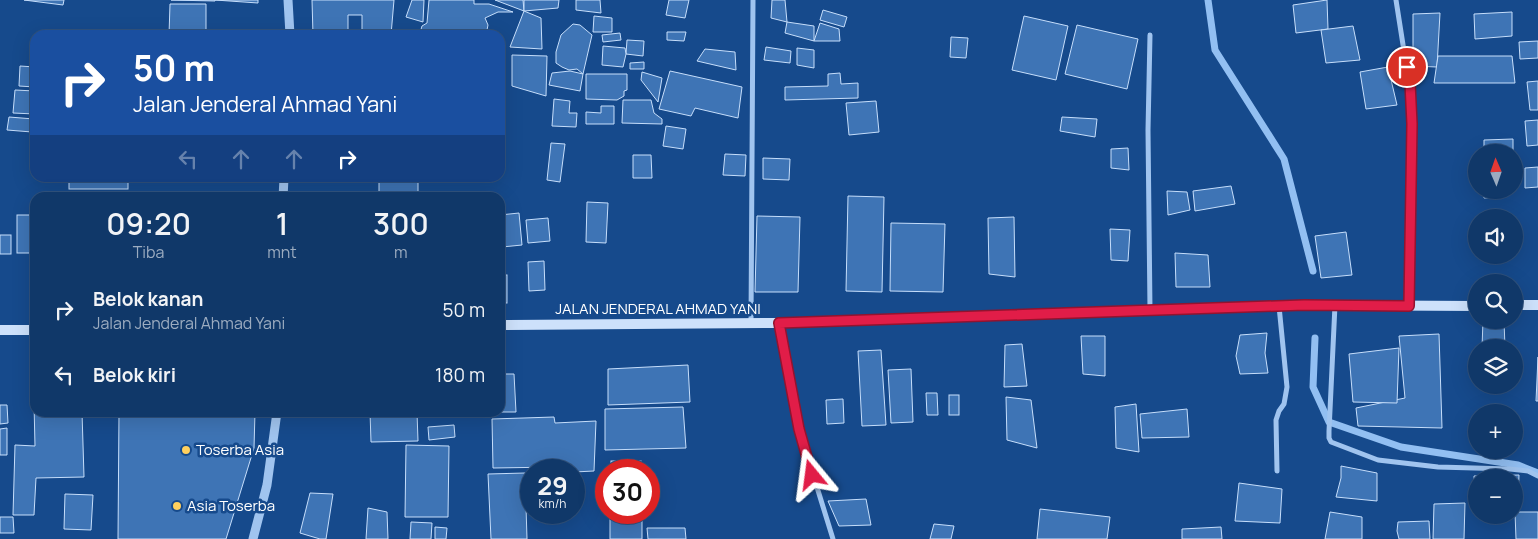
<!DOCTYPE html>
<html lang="id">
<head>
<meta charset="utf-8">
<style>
	body { margin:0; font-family:Manrope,sans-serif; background:#193f6f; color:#f1f3f6; height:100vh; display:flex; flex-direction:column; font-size:19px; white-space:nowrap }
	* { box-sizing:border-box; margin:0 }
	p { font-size:16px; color:#9cacc0 }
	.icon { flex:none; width:28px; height:28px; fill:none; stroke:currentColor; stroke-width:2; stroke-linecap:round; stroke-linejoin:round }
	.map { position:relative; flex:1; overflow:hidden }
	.sheet { position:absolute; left:30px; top:192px; width:475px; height:225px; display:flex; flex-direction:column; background:#103869; border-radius:15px; box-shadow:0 5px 20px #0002,0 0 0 1px #30527d }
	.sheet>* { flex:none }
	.banner { position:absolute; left:30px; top:30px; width:475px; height:152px; border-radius:15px; box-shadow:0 5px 20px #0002,0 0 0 1px #30527d; background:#1a4fa0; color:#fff; overflow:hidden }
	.needle { width:32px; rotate:358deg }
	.fabs { position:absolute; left:1468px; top:144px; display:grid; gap:10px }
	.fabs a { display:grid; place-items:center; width:55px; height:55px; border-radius:50%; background:#103869; box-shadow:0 5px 20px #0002,0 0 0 1px #30527d; font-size:25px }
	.speed { position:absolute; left:520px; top:459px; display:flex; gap:10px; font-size:25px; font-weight:700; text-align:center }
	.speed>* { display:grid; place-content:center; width:65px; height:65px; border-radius:50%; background:#103869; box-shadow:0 5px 20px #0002,0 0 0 1px #30527d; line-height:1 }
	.speed small { font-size:12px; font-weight:400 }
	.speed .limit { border:8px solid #d22; background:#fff; color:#111 }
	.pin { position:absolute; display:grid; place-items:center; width:42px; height:42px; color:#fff; margin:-21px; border:2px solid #fff; border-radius:50%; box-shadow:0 1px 5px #0007 }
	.me { position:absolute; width:55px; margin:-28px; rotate:344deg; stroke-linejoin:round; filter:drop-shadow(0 0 4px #0008) }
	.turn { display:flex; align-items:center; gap:18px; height:105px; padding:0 20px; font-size:22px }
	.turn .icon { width:65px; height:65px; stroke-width:2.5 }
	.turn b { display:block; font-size:35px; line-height:42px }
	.lanes { display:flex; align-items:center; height:48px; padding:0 20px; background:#0003; justify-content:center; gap:25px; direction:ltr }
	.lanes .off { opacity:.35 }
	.eta { display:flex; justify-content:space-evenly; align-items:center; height:85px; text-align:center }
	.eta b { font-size:30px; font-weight:600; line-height:35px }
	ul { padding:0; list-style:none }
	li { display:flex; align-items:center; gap:15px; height:65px; padding:0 20px }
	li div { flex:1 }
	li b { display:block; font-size:19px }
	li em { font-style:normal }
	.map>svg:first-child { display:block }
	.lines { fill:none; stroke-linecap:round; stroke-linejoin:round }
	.stream { stroke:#92bff2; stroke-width:7 }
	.building { fill:#3e74b5; stroke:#c6defb }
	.minor { stroke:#a0c4ef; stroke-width:5 }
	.tertiary { stroke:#a0c4ef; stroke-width:9 }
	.secondary { stroke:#cde1fb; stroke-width:10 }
	.route-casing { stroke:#92132f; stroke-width:12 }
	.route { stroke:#e11d48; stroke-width:9 }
	.poi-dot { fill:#ffd05e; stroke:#164a8c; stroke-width:2 }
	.labels { text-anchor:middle; stroke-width:5; stroke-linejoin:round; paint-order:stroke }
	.street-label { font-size:15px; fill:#fff; stroke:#164a8c }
	.poi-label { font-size:15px; fill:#fff; stroke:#164a8c; text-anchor:start }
</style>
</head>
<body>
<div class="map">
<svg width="1538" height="539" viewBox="0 0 1538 539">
	<rect width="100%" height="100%" fill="#164a8c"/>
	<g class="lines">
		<g class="stream">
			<path d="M1208 0 1215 50 1284 159 1313 271"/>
			<path d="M1315 338 1313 387 1329 422 1401 447 1518 465 1538 473"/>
		</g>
	</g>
	<g class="building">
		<path d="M24 0H64L63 5Z"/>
		<path d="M171 0H215V1Z"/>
		<path d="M215 0H258V3Z"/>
		<path d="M312 0H394L391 35H362V15H348V35H313Z"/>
		<path d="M412 0H424L423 22 406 17Z"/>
		<path d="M429 0H474V4H489L513 12H498L485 18 488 25 486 35H427L420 33 422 26 427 23Z"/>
		<path d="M495 0H523L524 11Z"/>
		<path d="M524 0H559L558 8 524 11Z"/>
		<path d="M576 0H600L601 13 576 10Z"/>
		<path d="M669 0H689L685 18 666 15Z"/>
		<path d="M772 0H785L787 22 771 18Z"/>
		<path d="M1327 0 1328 29 1296 33 1293 5Z"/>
		<path d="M170 4H206V35H169Z"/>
		<path d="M823 10 847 17 844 27 820 20Z"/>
		<path d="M524 11 541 18 542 49 510 47Z"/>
		<path d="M1512 12V36L1475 39 1474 14Z"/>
		<path d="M1440 13 1437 67 1413 66V14Z"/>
		<path d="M594 16 612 18V32H593Z"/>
		<path d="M1024 16 1068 26 1056 80 1012 70Z"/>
		<path d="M787 22 814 26V41L785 33Z"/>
		<path d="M820 23 839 29 840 41H814Z"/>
		<path d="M573 24 580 25 592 35 583 74 577 69 569 70 562 67 556 63V52L561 35Z"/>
		<path d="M1077 25 1138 39 1127 89 1065 74Z"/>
		<path d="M1353 26 1360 60 1326 63 1321 30Z"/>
		<path d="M102 31 125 35H101Z"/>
		<path d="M667 32H686L684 41 667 40Z"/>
		<path d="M620 33 621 40 603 42 602 35Z"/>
		<path d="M951 37 968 38 966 58 950 57Z"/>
		<path d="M627 40 644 41 643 56 626 54Z"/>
		<path d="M1538 41V58L1520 59 1519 42Z"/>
		<path d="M603 46 625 48 626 54 623 67 602 65Z"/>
		<path d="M766 47 791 51 790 63 764 60Z"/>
		<path d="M797 48 814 50V68L797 65Z"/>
		<path d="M705 49 735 52 736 70 697 61Z"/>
		<path d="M512 55 547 56 546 96 512 86Z"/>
		<path d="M1438 56H1512L1515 83H1434Z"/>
		<rect x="500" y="62" width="2" height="25"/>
		<path d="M644 62V69H630V63Z"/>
		<path d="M20 66 35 67V87L19 86Z"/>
		<path d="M1388 67 1397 105 1366 109 1360 72Z"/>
		<path d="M570 71 583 74 580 91 549 85 552 73Z"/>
		<path d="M670 71 742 87 738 118 695 108 691 116 659 109Z"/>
		<path d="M642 72 662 78 658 102 641 80Z"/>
		<path d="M840 73 841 84 858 83V98L785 100V87L828 86V74Z"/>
		<path d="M586 74H627V90L624 91V96L617 100 586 99Z"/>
		<path d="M1538 81V110H1530L1527 82Z"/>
		<path d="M15 90 35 91V114L13 113Z"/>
		<path d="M554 99 570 101 569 113H577L576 127 552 126Z"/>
		<path d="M623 100H651L654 113 662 119V124L622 123Z"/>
		<path d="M876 101 879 132 849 135 846 103Z"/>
		<path d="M601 106H614V124H586V112L601 113Z"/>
		<path d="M9 117 34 119 32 132 7 130Z"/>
		<path d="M1062 117 1097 119 1095 137 1060 131Z"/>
		<path d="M1538 120V145L1527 146 1525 121Z"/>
		<path d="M666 126 686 129 683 149 663 146Z"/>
		<path d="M1513 139V152H1484V140Z"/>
		<path d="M551 143 565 144 560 182 547 180Z"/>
		<path d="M1128 148 1129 170 1111 168V149Z"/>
		<path d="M725 154 746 155 745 176 723 175Z"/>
		<path d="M633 155H651L652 178H633Z"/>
		<path d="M763 158 790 159 789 180 763 179Z"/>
		<path d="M1538 167V187L1525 188V168Z"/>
		<rect x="69" y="178" width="59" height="11"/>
		<path d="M379 178H418V193L379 192Z"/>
		<path d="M1231 186 1235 204 1195 211 1193 191Z"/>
		<path d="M1484 190H1503L1504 197 1484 198Z"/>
		<path d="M1167 191 1187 192 1190 210 1168 215Z"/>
		<path d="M356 192 357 198H332V193Z"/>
		<path d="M848 196 884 197 882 292 846 291Z"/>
		<path d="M587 202 608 203 606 243 586 242Z"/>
		<path d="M519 213 522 245 502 247 500 215Z"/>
		<rect x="17" y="215" width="18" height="38"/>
		<path d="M757 216 800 217 798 292H755Z"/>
		<path d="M1014 217 1015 277 989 274 988 218Z"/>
		<path d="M548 218 550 241 528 243 526 220Z"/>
		<path d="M891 223 945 224 943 292 890 291Z"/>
		<path d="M1110 229 1130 230 1128 261 1111 260Z"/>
		<path d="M1346 232 1352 275 1321 278 1315 236Z"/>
		<rect x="0" y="235" width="11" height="19"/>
		<path d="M1175 253 1208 255 1210 287H1176Z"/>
		<path d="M544 261 545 290 529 291 528 262Z"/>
		<rect x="500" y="275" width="7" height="28"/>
		<path d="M1483 320H1504L1505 348H1482Z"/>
		<path d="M1267 333 1265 353 1268 373 1240 374 1236 356 1240 335Z"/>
		<path d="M1439 334 1442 428 1358 426 1356 408 1405 398 1399 336Z"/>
		<path d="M1081 336H1105V376L1083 374Z"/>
		<path d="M1022 344 1027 386 1004 387 1005 345Z"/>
		<path d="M1399 348 1397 403 1353 402 1349 354Z"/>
		<path d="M881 350 886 425 862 426 858 351Z"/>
		<path d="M1538 357V401H1536Z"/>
		<path d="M33 361H35V412H82L84 477 36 478 34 515H13L15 445 35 446Z"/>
		<path d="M688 365 690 402 608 405V369Z"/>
		<path d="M911 369 913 422 891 423 888 370Z"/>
		<path d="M500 374H514L516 412H500Z"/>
		<path d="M926 393H937L938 415H927Z"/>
		<rect x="949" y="395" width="10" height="20"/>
		<path d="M1006 397 1031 400 1037 448 1007 440Z"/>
		<path d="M843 399 844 423 827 424 826 400Z"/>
		<path d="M1136 404 1139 452 1116 448 1115 407Z"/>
		<path d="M0 405H7L8 423 0 424Z"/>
		<path d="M683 407 686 448 605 450V409Z"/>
		<path d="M1187 409 1189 437 1142 438 1140 414Z"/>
		<path d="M119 412H255L254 448 226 539H118Z"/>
		<path d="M370 412H417L418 441 371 442Z"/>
		<path d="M554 417 555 423 596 421 594 471 574 472V470H558L557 467 493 468 492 419Z"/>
		<path d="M454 425 455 437 429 440 428 427Z"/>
		<path d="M7 428V455H0V429Z"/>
		<path d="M406 445 449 446 448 517H405Z"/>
		<rect x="611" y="461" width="30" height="9"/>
		<path d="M1341 466 1377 473V501L1336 497 1341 478Z"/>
		<path d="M525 473 527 539H491L488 474Z"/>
		<path d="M1519 475 1518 502H1514V478H1476L1475 499 1474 476Z"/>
		<path d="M1239 483 1282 489 1280 523 1235 521Z"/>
		<path d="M310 493 333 494 326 539H320L300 533Z"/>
		<path d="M65 494 93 495 91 530 64 529Z"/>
		<path d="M866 499 871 525 839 526 828 501Z"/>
		<path d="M1465 503 1464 539H1433L1434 504Z"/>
		<path d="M368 508 387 512 388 539H366Z"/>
		<path d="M1040 509 1110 517 1107 539H1037Z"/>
		<rect x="610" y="512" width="32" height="27"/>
		<path d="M1330 512 1362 517V539H1325Z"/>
		<path d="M1515 512H1538V539H1516Z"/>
		<path d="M0 517H13L14 533H0Z"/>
		<path d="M1429 521 1430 539H1399L1397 531 1398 522Z"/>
		<path d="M411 522 432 523 431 539H410Z"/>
		<path d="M934 524 954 526 951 539H930Z"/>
		<path d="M435 527 447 528 446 539H435Z"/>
		<path d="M1221 527 1222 539H1182V529Z"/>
		<path d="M647 528H685L686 539H648Z"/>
	</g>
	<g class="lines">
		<g class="minor">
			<path d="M1396 0 1409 83 1412 124 1409 306"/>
			<path d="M1335 305 1329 431V438L1331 442 1378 460 1438 467 1510 469 1528 471 1538 476"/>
			<path d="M1150 310 1148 130 1150 35"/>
			<path d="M751 323 753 0"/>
			<path d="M779 323 799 429 833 539"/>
			<path d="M1277 471 1276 420 1279 411 1284 404 1287 387 1279 306"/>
		</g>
		<g class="tertiary">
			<path d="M288 0 290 35"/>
			<path d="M283 198 284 178"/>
			<path d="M253 539 267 485 277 412"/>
		</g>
		<g class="secondary">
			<path d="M1514 305H1538"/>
			<path d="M500 325 779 323 1304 305 1476 306"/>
			<path d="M0 330H35"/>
		</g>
	</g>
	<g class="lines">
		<defs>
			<path id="route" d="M812 475 799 429 779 323 1304 305 1409 306 1412 124 1410 83 1407 67"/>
		</defs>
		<use href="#route" class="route-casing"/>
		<use href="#route" class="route"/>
	</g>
	<g class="poi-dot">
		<circle cx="186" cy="450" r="5"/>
		<circle cx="177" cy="506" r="5"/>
	</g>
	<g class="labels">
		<g class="street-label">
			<text x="658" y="314">JALAN JENDERAL AHMAD YANI</text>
		</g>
		<g class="poi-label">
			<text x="196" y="455">Toserba Asia</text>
			<text x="187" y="511">Asia Toserba</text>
		</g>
	</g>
</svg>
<div class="fabs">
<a><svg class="needle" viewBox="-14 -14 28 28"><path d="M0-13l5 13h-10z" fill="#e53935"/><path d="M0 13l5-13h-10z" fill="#9cacc0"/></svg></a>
<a><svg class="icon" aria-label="sound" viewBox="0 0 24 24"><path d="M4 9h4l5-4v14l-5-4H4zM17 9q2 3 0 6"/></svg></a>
<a><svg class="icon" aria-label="search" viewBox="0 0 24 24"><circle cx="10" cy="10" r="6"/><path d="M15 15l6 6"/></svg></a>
<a><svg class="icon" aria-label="layers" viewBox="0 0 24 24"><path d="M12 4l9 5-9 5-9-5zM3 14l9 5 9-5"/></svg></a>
<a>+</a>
<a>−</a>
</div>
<div class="speed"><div>29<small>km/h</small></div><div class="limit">30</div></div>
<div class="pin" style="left:1407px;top:67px;background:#d93025"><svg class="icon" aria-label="arrive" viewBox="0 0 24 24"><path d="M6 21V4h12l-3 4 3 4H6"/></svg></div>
<svg class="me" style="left:812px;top:475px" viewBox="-20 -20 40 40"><path d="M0-17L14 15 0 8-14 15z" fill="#e11d48" stroke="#fff" stroke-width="4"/></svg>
<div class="banner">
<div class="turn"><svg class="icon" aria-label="right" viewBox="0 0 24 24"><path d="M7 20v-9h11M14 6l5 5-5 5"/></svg><div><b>50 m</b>Jalan Jenderal Ahmad Yani</div></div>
<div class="lanes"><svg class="icon off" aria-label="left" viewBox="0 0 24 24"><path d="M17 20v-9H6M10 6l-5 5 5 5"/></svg><svg class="icon off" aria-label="ahead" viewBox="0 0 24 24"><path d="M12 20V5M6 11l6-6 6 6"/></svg><svg class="icon off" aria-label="ahead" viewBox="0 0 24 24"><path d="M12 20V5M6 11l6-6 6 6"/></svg><svg class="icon" aria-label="right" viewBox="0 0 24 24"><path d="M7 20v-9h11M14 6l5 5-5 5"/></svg></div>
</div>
<section class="sheet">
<div class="eta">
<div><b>09:20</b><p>Tiba</p></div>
<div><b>1</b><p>mnt</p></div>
<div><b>300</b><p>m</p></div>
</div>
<ul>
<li><svg class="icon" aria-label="right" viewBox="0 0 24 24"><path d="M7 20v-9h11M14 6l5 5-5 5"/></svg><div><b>Belok kanan</b><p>Jalan Jenderal Ahmad Yani</p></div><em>50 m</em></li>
<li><svg class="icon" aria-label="left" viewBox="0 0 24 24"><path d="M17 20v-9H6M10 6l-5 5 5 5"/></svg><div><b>Belok kiri</b></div><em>180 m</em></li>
</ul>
</section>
</div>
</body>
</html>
